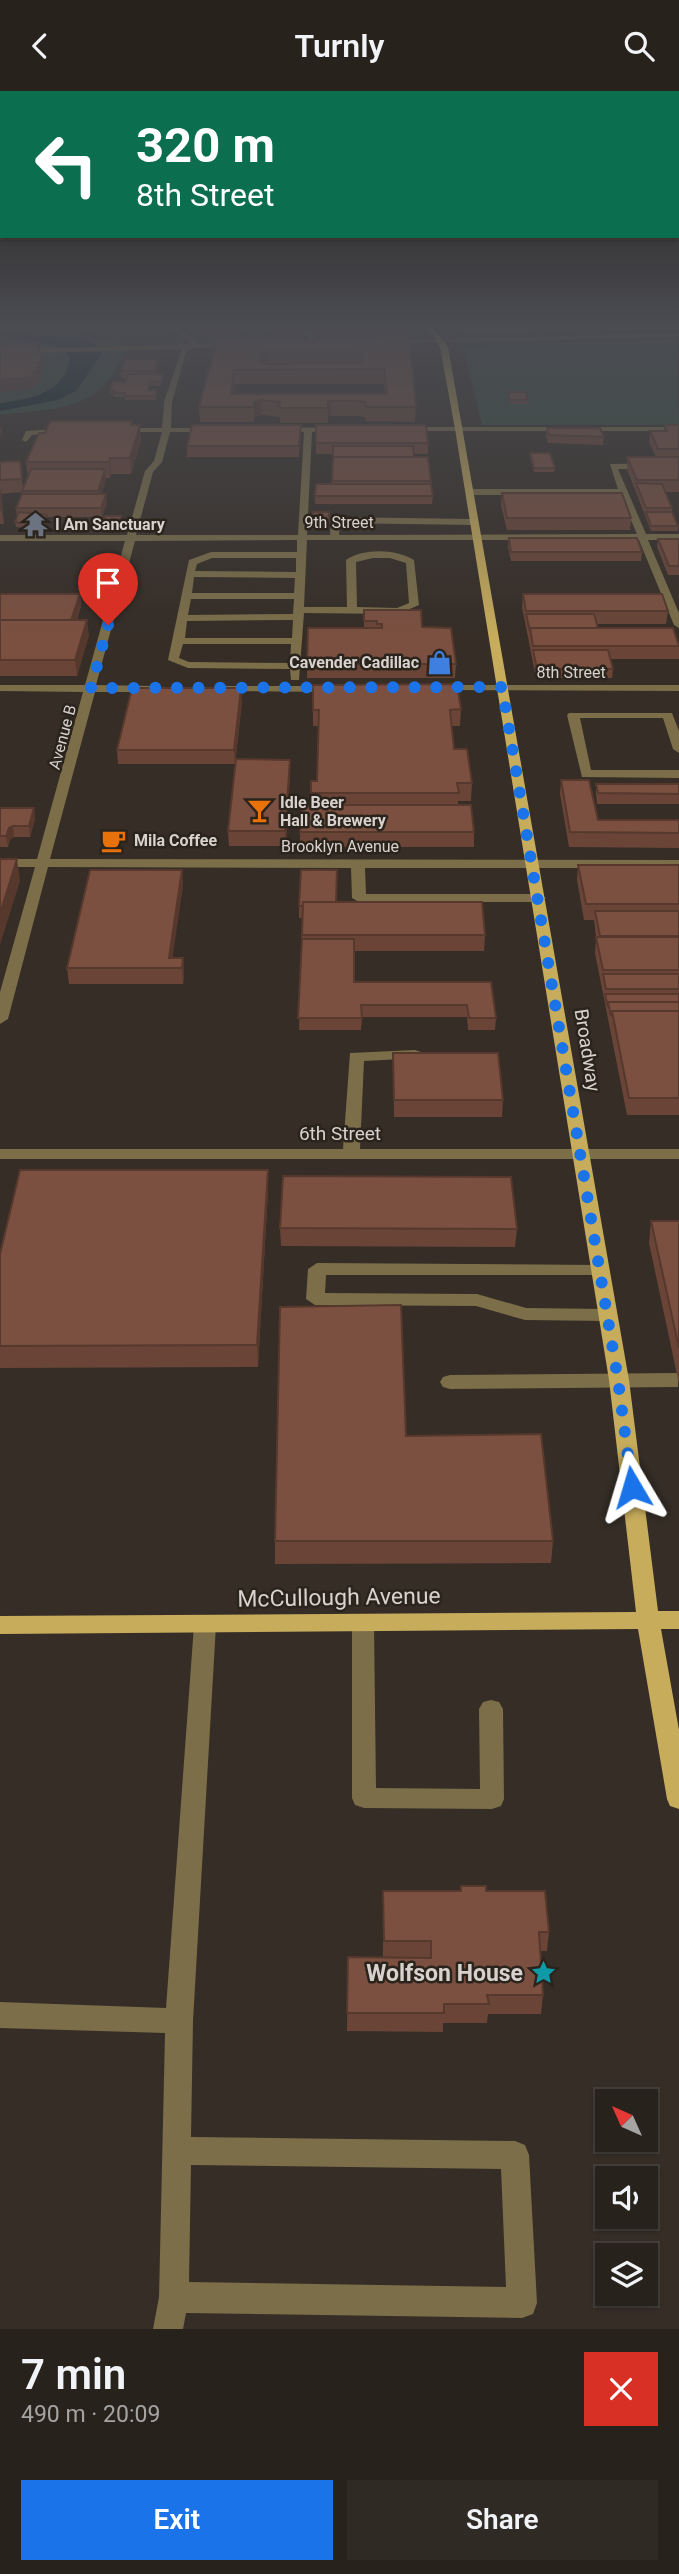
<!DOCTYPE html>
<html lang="en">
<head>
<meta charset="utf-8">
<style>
	body { margin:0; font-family:Roboto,sans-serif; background:#302a25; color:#f1f3f6; height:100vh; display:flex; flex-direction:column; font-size:26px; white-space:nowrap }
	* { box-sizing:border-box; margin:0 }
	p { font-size:23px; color:#a5a4a3 }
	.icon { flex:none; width:38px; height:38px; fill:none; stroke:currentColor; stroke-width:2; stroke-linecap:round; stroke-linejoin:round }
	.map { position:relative; height:2238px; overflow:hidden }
	.sheet { display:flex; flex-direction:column; background:#28221c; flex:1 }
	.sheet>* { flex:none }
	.hud { position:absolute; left:0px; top:0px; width:679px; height:147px; box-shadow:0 2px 5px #0004,0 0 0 2px #443f3b; background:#0b6e4f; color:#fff; overflow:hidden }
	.needle { width:46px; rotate:315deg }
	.tools { position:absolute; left:595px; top:1998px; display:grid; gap:14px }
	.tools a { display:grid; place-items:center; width:63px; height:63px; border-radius:0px; background:#28221c; box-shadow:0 2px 5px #0004,0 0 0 2px #443f3b; font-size:35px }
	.pin { position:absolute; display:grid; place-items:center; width:60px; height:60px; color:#fff; margin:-72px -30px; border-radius:50% 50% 50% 0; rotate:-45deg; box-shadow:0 0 7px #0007 }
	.pin .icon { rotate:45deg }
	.me { position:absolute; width:77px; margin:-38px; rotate:353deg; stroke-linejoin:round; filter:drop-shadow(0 0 5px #0008) }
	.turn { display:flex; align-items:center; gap:24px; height:147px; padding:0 21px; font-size:32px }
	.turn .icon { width:91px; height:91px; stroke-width:2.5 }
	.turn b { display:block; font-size:49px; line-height:60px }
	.round { display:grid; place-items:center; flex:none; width:74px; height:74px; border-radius:0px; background:#302a25 }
	.headline { display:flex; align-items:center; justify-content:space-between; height:119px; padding:0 21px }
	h1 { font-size:42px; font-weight:600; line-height:52px }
	.primary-button { display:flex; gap:14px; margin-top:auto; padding:14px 21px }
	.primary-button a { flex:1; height:80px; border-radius:0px; background:#1a73e8; color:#fff; font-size:28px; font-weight:600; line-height:80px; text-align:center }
	.primary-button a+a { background:#302a25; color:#f1f3f6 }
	header { display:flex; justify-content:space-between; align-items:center; height:91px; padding:0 21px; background:#28221c; font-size:32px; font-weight:600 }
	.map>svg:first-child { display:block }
	.green { fill:#344d3f }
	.water { fill:#022227 }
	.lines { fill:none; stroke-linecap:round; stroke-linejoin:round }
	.minor { fill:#7b6e49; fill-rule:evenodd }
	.major { fill:#c7ac5c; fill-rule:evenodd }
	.wall { fill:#6a4537; fill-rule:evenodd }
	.shaded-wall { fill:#56382d }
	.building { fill:#7b5040; stroke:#56382d; stroke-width:2; fill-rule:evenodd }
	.route { stroke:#1a73e8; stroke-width:12; stroke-dasharray:0 21.6 }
	.labels { text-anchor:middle; stroke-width:5; stroke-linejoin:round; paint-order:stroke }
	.far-street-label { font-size:16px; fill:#d7d2cd; stroke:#2b241c }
	.far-poi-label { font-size:16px; font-weight:bold; fill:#d7d2cd; stroke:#2b241c; text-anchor:start }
	.street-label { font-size:19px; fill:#d7d2cd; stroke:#2b241c }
	.near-street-label { font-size:23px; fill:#d7d2cd; stroke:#2b241c }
	.near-poi-label { font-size:23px; font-weight:bold; fill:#d7d2cd; stroke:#2b241c; text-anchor:end }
</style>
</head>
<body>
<header><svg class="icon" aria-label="back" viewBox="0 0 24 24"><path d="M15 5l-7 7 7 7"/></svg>Turnly<svg class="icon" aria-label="search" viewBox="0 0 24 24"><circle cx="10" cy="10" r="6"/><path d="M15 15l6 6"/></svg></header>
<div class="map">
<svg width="679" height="2238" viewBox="0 0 679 2238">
	<rect width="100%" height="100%" fill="#352d26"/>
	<g class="green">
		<path d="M0 233H80L34 238 112 250 127 260C120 271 114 283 105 293 82 321 33 319 0 324V301L32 298 40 283H43L0 258Z"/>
		<path d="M677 248 679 334H482L463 255Z"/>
	</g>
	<path class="water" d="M0 238 10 242 82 248 95 253 101 264 76 300 58 309 0 320V312C23 309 52 305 65 283 68 278 68 272 71 267L62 256 0 245Z"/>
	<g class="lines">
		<g class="minor">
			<path d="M163 233H170L196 249V253L242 254 193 257 186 261 172 311 171 337H214L218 339 214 341H170L162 371 153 381 136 444H298L304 341H274L277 337 340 336 344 338 312 341 307 444H330L331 429 336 426 474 428 479 431 474 434 340 432 339 444 637 443 620 404H470L466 401 470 398H618L610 373 679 372V378H618L646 443H679V449H648L679 522V537L674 534 639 449H307L304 516H347L346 469C364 457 396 458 414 469L419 514 398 523 304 522 299 589H291L290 578 188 577 168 569 189 469 211 461H297V449L135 450 96 594 154 595 160 598 154 601H95L50 768 679 769V777H365L366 803H539L546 807 539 811H359L352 807 351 777 48 776 8 928 0 933V901L35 776H0V768H37L83 601 0 600V594H85L125 450H0V444H127L145 380 154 370 162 341H119L115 339 119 337H162L164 311 182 258 0 263V259L189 253 190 251ZM212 467H296V481L195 480 197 473ZM373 467H390L406 472 409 512 397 517 357 516 356 471ZM194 486 295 487 294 502H192ZM191 508H294L293 523 188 524ZM293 529 292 547H185L187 530ZM183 553H291L290 572 189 571 179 567Z"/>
			<path d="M282 233H290L314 244 317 252 311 253 309 246Z"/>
			<path d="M679 242V246L388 252 384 250Z"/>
			<path d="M403 336H679V340H400Z"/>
			<path d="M70 337 73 341 32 344 26 351 22 349 26 340Z"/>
			<path d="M434 594H679V600L430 599 428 597Z"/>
			<path d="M220 595H336L342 598 336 601 216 600 214 598Z"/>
			<path d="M569 622H672L679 640V662L673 658 663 627H580L591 679H679V687L582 686 567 624Z"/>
			<path d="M415 959 421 961 423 964 421 967 364 970 360 1058H679V1068H0V1058H343L350 962Z"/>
			<path d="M317 1172 600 1174 606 1176 609 1180 606 1184H326L325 1202 477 1203 526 1217 607 1218 614 1220 616 1224 614 1228 607 1230 525 1229 476 1215 315 1214 306 1208 308 1178Z"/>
			<path d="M678 1282V1296L450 1298 443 1296 440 1291 443 1286 450 1284Z"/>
			<path d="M363 1524 371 1527 374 1533 376 1697 480 1698 479 1618 483 1611 491 1609 499 1611 503 1618 504 1708 501 1715 492 1718 364 1717 355 1714 352 1707V1533L355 1527Z"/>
			<path d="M205 1525 213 1528 216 1534 193 1930 191 2046 515 2050 525 2054 529 2064 537 2212 533 2223 522 2227 186 2222 183 2238H153L159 2206 165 1942 0 1937V1911L166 1917 194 1534 197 1528ZM191 2074 501 2078 506 2196 189 2191Z"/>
		</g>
		<path class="major" d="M415 233C432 233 438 243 448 256L629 1289 658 1520H679V1538H661L679 1639V1718L670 1715 667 1708 638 1538 0 1543V1525L636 1521 609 1289 455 338 440 256 431 241Z"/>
	</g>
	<g class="wall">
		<path d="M70 233H138V236L79 241 70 236Z"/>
		<path d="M185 233H395L411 240V243L319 245 303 237V244H274L263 238 240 241V245L210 246Z"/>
		<path d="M446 233H534L533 241 467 242Z"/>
		<path d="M541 233H592V239L547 240Z"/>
		<path d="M593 233H640L639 238 598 239Z"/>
		<path d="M409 245 416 316 415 331 366 330 365 326 358 325H331L328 326V332H280V326L261 324 254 326V331H200L199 316 217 249H316ZM235 293H384L385 303H233Z"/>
		<path d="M159 275 156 283 163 287 161 295H150L149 299 157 303 156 309H125V306H113V303H111L110 299 125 291 127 287H121L120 280Z"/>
		<path d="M508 301 528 309V313H510L508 305Z"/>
		<path d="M133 334 141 350 131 383H111L110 387H106L101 403 107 412 102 426H47V428L43 436 34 438 16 436 15 431 17 426 16 417 22 401 0 403 4 433H0V371L20 370 23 397 28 387 26 371 45 342Z"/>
		<path d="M301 334 299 366H187V355Z"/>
		<path d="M316 334 428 352V363H413L414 366H428L433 405 432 413H315L316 393H332L333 363H316Z"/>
		<path d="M664 334H679V401H665L672 417V421L678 435V440H651L627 378V366H656L649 351 650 340H664Z"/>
		<path d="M547 337 604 346 603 354 548 352 546 345Z"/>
		<path d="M530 362 555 377 554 381H534L530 367Z"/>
		<path d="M502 402 631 427 630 439H507L501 414Z"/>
		<rect x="313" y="421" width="16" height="16"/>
		<path d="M121 425 120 439H102V434Z"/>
		<path d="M509 447 642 461 641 470H511L508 456Z"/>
		<path d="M658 448H679V484H668L657 456Z"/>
		<path d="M0 503H80L81 515 77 529 89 544 77 585H0Z"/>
		<path d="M523 503 668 520 666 533H596L598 537 679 555V568H611L613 578 612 587H536L522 516Z"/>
		<path d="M364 519 422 536 456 573 455 587H307V573L364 537Z"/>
		<path d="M242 610 235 673H118L117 659Z"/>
		<path d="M461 618 460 635H451L454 658 472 692 471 710H458V714L474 741V756H300V741L311 714V690H317L318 635H313V619Z"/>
		<path d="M290 669V683L286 755H229L228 740Z"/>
		<path d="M561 689 598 729H679V757L569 756 560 703Z"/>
		<path d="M596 693H679V713H597L596 703Z"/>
		<path d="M0 717H34L35 728 30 746H14L10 748 8 756H0Z"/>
		<path d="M123 741V751H103V745Z"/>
		<path d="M578 774H679V1024H627L595 862 596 846 594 829H584L577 789Z"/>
		<path d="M182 779 183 794 172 867H183L184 884 183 893H69L67 877Z"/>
		<path d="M336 811 485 844 484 860H354V891H491L496 927 495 939H468L467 926H362L361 939H299L302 827H299V815Z"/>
		<path d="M393 962 503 1009 502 1026H394Z"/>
		<path d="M268 1100 258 1276 0 1277V1163Z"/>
		<path d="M651 1130H679V1293L649 1152Z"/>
		<path d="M280 1137 517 1138 515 1156 281 1155Z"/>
		<path d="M406 1345 553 1450 551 1472 275 1473V1450Z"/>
		<path d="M383 1800H486L549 1841 547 1860H540L543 1904 541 1923H488L487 1932H443V1941L347 1940 348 1866H383Z"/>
	</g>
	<g class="shaded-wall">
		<path d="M94 233H138V236L79 241V234Z"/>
		<path d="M240 233H263V238L240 241Z"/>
		<path d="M266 261 267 274 260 272 261 262Z"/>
		<path d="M158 268 159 275 155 287V280Z"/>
		<path d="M39 271H42L43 283H41L42 288H39V292L35 293V296L26 299 0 301V289L33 281Z"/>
		<path d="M234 279 235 293 232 318 231 303Z"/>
		<path d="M261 309V324L254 326V311Z"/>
		<path d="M331 310V325L328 326V311Z"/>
		<path d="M140 334 141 350 131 383 130 367Z"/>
		<path d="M2 335V342L0 346V337Z"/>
		<path d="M110 367 111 383 110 387 109 371Z"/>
		<path d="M105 378 106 389 99 412 98 400Z"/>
		<path d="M106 403 107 412 102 426 101 417Z"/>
		<path d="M47 424V428L43 436 34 438V434Z"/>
		<path d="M80 503 81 515 72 544 71 531Z"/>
		<path d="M87 529 89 544 77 585 75 569Z"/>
		<path d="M241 597 242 610 235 673 234 659Z"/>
		<path d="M290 669V683L286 755 285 740Z"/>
		<path d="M34 717 35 728 30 746 29 735Z"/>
		<path d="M13 735 14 746 10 748 8 756 6 745 9 737Z"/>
		<path d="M17 768 20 790 0 854V823Z"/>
		<path d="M182 779 183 794 171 877 169 867Z"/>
		<path d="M183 867 184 884 183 893 182 877Z"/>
		<path d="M268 1079V1100L258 1276 257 1254Z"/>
	</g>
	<g class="building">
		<path d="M303 233H395L411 240 319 242 303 234Z"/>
		<path d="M409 245 416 316H366L365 311 358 310H331L328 311V317H279L280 311 261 309 254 311V316H199L217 249H316ZM266 261H357L362 262V272L265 273 260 272 261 262ZM384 278 387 303H231L234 279Z"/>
		<path d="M38 253 42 271H39L41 276H37L38 280 33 281 34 284 25 287 0 289V255Z"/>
		<path d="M125 268H158L155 280H120Z"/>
		<path d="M128 283H163L161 291H150L148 299H157L155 305H125V302H113L114 299H110L113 291H125Z"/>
		<path d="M508 301H525L528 309H510Z"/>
		<path d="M50 330H132L131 334H140L130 367H110L109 371H26L39 342H45Z"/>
		<path d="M192 334H301L299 355H187Z"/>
		<path d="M316 334H426L428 352H316Z"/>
		<path d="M664 334H679V358H658L650 340H667Z"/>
		<path d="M547 337H600L604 346 549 344Z"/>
		<path d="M333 355H413L414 366H333Z"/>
		<path d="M530 362H550L555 377H534Z"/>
		<path d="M333 366H428L431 390H332Z"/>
		<path d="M627 366H679V389H637Z"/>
		<path d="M20 370 22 388 0 389V371Z"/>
		<path d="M31 378H105L98 400H22Z"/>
		<path d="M636 392 662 393 672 417H646Z"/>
		<path d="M316 393H431L433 405H315Z"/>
		<path d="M0 399 2 419H0Z"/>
		<path d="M502 402H622L631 427H507Z"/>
		<path d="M22 403H106L101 417H16Z"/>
		<path d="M19 421 47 424 43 431 34 434 15 431Z"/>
		<rect x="313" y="421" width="16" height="11"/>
		<path d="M646 421H672L678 435H651Z"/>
		<path d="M105 425H121L119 434H102Z"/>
		<path d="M509 447H637L642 461H511Z"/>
		<path d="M658 448H679V475H669Z"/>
		<path d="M0 503H80L71 529H0Z"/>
		<path d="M523 503H662L668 520H526Z"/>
		<path d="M364 519H421L422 536 451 537 456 573H307L308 537H382V533H377V530H364Z"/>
		<path d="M526 523H594L598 537H530V540Z"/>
		<path d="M0 529H87L75 569H0Z"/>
		<path d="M530 537H673L679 555H533Z"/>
		<path d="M533 559H608L613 578H537Z"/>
		<path d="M457 593 461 618 450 619 454 658H467L472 692H457L459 702H311V690H317L319 619H313V594Z"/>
		<path d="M132 597H241L234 659H117Z"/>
		<path d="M236 668 290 669 285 740H228Z"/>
		<path d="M561 689H589L598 729H679V742L570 741Z"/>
		<path d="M596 693H679V703L598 702Z"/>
		<path d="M302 714H471L474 741H300Z"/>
		<path d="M0 717H34L29 735H13L9 737 6 745H0Z"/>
		<path d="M104 741H123L122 745H103Z"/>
		<path d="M0 768H17L0 823Z"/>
		<path d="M578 774H679V813H586Z"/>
		<path d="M90 779H182L169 867H183L182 877H67Z"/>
		<path d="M301 779H337L336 811H303V815H299Z"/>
		<path d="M303 811H482L485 844H302Z"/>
		<path d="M595 820H679V845H600Z"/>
		<path d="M596 846H679V879H603Z"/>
		<path d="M302 848H354V891H491L496 927H469L467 914H361L362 927H298Z"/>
		<path d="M603 883H679V898H606Z"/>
		<path d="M605 903H679V911H608V916Z"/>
		<path d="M608 911H679V920H612L611 925Z"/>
		<path d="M612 920H679V1007H629Z"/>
		<path d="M393 962H498L503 1009H394Z"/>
		<path d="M20 1079H268L257 1254 0 1255V1163Z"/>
		<path d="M283 1085 511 1086 517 1138 280 1137Z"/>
		<path d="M651 1130H679V1257Z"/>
		<path d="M401 1214 406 1345 541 1343 553 1450H275L280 1216Z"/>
		<path d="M461 1795H486V1800H545L549 1841H539L543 1904H487L489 1913H444V1922H347L348 1866 431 1867V1850H384L383 1800H461Z"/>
	</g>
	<linearGradient id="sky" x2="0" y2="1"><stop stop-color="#1d1915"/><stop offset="0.43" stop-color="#4b4c52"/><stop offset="1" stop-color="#4b4c52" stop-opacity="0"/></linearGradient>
	<rect width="679" height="546" fill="url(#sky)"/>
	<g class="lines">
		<path class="route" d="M108 534 91 597 502 596 618 1289 632 1396"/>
	</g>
	<defs>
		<symbol id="temple-bare" viewBox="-9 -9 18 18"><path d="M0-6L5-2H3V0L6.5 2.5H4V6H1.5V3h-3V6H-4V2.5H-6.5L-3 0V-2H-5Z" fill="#6b7280" stroke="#2b241c" stroke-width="2.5" paint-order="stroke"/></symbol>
		<symbol id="shop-bare" viewBox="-9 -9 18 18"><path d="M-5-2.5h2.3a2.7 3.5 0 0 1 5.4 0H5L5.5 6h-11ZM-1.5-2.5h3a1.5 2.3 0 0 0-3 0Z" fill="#3f7fe0" stroke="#2b241c" stroke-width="2.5" paint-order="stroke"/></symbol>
		<symbol id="bar-bare" viewBox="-9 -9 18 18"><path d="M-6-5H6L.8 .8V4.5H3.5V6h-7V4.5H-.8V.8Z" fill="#e8710a" stroke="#2b241c" stroke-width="2.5" paint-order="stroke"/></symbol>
		<symbol id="cafe-bare" viewBox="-9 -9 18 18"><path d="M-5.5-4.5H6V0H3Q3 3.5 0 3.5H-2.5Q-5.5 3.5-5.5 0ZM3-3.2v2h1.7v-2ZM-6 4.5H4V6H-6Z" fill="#e8710a" stroke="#2b241c" stroke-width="2.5" paint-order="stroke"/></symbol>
		<symbol id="sight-bare" viewBox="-9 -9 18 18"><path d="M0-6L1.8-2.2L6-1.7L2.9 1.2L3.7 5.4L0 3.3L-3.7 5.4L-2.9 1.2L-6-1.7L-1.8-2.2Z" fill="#0f9aa8" stroke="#2b241c" stroke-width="2.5" paint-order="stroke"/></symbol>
	</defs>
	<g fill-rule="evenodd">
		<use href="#temple-bare" x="18" y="416" width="35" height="35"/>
		<use href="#shop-bare" x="422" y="554" width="35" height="35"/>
		<use href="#bar-bare" x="242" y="702" width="35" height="35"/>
		<use href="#cafe-bare" x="96" y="732" width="35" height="35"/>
		<use href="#sight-bare" x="526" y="1864" width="35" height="35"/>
	</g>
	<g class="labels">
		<g class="far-street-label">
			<text x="339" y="437">9th Street</text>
			<text x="571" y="587">8th Street</text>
			<text transform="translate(62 646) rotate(-75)" y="6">Avenue B</text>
			<text x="340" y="761">Brooklyn Avenue</text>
		</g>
		<g class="far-poi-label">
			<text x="55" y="439">I Am Sanctuary</text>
			<text x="419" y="577" text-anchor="end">Cavender Cadillac</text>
			<text x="280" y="717">Idle Beer<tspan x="280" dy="18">Hall &amp; Brewery</tspan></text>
			<text x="134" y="755">Mila Coffee</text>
		</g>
		<g class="street-label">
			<text transform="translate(588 959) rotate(81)" y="7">Broadway</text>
			<text x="340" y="1049">6th Street</text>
		</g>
		<g class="near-street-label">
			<text transform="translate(339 1506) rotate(-1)" y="8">McCullough Avenue</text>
		</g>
		<g class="near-poi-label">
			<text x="523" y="1890">Wolfson House</text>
		</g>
	</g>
</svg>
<div class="tools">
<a><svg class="needle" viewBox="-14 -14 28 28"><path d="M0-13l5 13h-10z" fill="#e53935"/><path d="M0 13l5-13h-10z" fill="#a5a4a3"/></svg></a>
<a><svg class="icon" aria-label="sound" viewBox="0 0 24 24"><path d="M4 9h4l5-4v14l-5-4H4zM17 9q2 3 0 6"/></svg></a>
<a><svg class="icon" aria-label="layers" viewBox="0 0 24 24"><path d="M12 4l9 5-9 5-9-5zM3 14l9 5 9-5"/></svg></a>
</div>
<div class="pin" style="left:108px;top:534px;background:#d93025"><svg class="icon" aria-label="arrive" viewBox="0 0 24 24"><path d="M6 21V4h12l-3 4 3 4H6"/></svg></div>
<svg class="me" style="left:632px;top:1396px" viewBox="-20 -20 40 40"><path d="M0-17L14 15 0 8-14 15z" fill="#1a73e8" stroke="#fff" stroke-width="4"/></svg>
<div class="hud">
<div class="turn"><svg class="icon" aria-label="left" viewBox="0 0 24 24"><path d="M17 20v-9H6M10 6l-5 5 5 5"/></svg><div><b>320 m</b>8th Street</div></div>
</div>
</div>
<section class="sheet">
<div class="headline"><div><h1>7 min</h1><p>490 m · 20:09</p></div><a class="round" style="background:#d93025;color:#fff"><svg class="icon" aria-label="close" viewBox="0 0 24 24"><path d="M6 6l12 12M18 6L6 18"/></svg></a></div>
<div class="primary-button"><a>Exit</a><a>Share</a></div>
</section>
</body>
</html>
